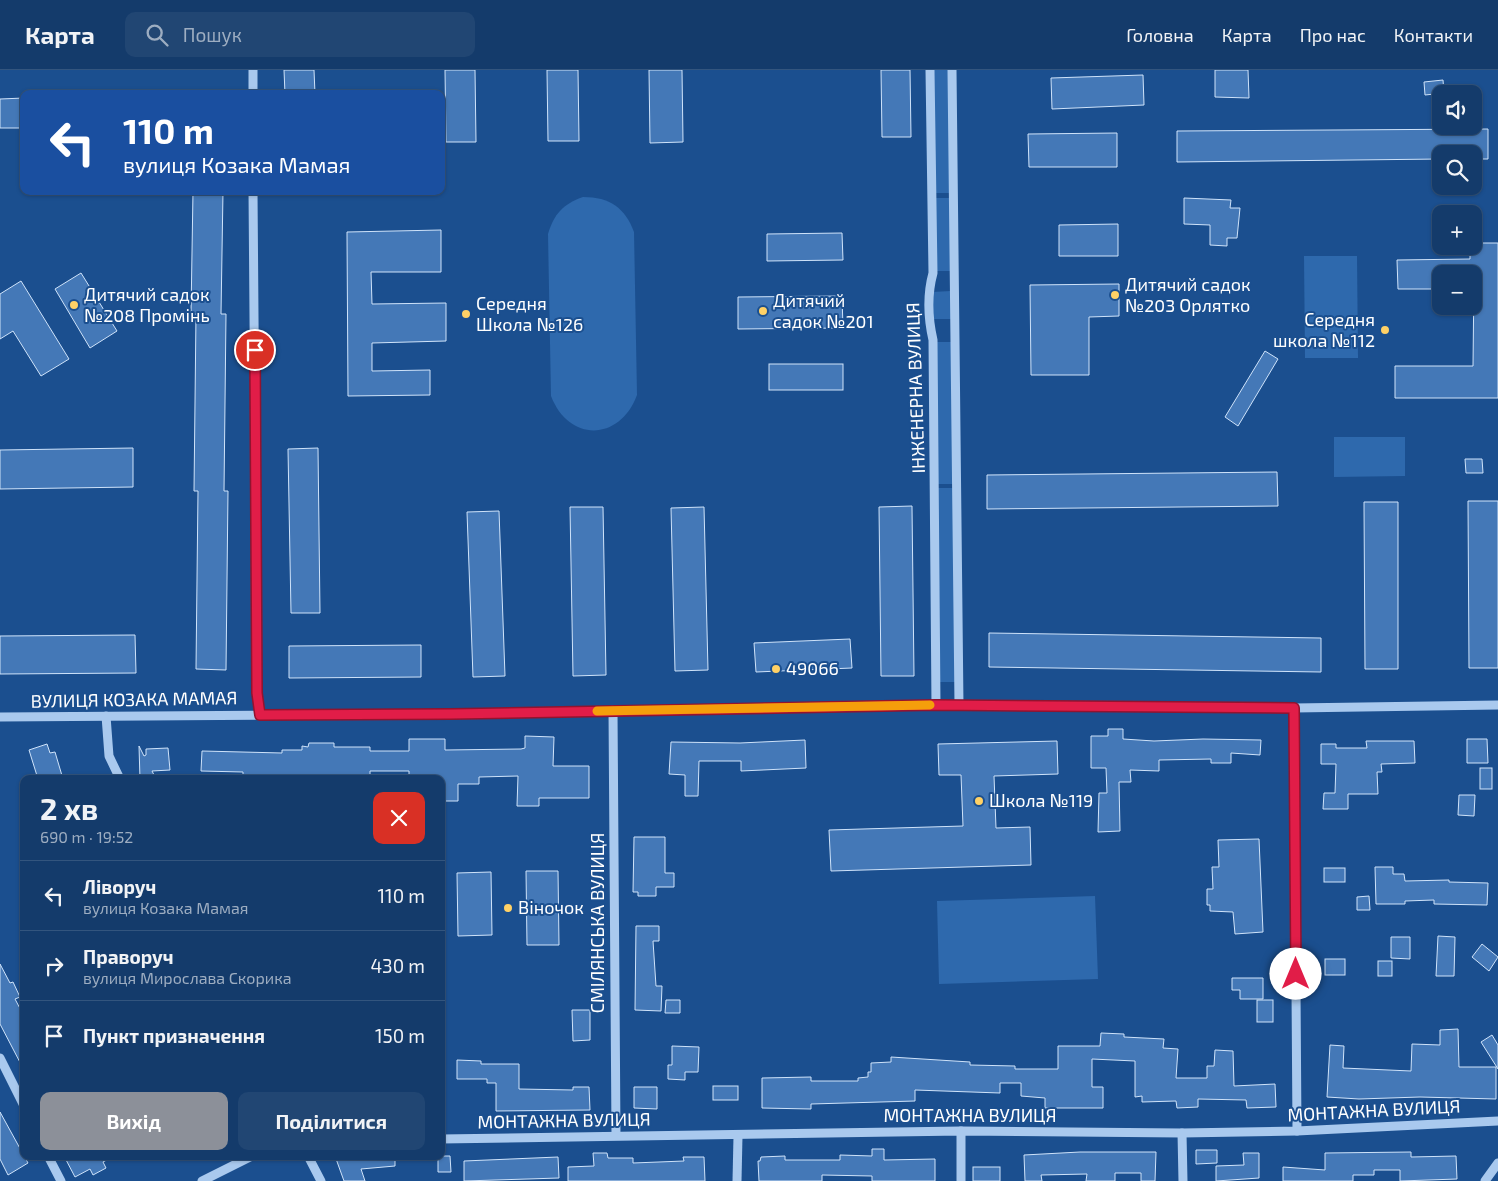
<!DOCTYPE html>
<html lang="uk">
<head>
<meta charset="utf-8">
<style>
	body { margin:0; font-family:"Exo 2",sans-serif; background:#214673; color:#f1f3f6; height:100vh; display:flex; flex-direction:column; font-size:19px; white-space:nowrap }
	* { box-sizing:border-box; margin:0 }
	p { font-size:16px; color:#9dadc1 }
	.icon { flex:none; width:28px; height:28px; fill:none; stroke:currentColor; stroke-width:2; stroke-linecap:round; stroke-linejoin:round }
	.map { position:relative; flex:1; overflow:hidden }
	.drawer { position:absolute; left:20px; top:705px; width:425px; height:385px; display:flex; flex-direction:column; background:#143b6b; border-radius:10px; box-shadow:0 1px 4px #0004,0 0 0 1px #33557e }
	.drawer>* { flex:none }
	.guide { position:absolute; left:20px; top:20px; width:425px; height:105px; border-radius:10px; box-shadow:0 1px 4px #0004,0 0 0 1px #33557e; background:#1a4fa0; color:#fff; overflow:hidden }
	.buttons { position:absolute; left:1432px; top:15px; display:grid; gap:10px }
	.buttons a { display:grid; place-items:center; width:50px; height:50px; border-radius:10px; background:#143b6b; box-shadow:0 1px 4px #0004,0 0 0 1px #33557e; font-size:25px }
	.pin { position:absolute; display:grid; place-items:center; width:42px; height:42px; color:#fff; margin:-21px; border:2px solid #fff; border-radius:50%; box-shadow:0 1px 5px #0007 }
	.me { position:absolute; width:55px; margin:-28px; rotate:0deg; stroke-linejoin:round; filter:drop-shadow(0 0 4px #0008) }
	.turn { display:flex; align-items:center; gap:18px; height:105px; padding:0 20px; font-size:22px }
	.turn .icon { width:65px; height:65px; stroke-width:2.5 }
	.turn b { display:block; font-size:35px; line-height:42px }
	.round { display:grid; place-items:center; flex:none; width:52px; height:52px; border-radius:10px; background:#214673 }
	.head { display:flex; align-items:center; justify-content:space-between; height:85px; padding:0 20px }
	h1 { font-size:30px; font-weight:700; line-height:38px }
	.button { display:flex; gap:10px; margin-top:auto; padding:10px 20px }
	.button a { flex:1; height:58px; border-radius:10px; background:#8c9099; color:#fff; font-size:20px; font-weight:700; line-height:58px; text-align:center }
	.button a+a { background:#214673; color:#f1f3f6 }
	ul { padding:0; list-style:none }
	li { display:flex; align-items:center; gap:15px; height:70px; padding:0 20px; border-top:1px solid #33557e }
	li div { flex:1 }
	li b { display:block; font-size:19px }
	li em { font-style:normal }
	header { display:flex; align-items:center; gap:30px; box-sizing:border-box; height:70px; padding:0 25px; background:#143b6b; border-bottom:1px solid #33557e }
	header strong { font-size:24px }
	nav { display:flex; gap:28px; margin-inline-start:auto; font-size:18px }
	.search { width:350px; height:45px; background:#214673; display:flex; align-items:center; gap:12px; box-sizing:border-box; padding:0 18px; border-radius:10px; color:#9dadc1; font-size:19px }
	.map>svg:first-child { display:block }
	.green { fill:#2e69ad }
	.building { fill:#4478b7; stroke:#cfe3fa }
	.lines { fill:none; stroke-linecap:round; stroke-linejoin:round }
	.minor { stroke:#a9c9ee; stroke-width:9 }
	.route-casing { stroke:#92132f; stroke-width:12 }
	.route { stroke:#e11d48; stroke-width:9 }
	.slow { stroke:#f59e0b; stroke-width:9 }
	.poi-dot { fill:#ffd166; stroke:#1b4f8f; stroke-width:2 }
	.labels { text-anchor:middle; stroke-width:4; stroke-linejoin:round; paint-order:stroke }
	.poi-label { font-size:18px; fill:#fff; stroke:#1b4f8f; text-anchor:start }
	.street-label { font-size:18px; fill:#fff; stroke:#1b4f8f }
</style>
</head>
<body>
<header>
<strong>Карта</strong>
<div class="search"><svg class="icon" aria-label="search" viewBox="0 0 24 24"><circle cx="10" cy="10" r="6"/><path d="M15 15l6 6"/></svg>Пошук</div>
<nav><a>Головна</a><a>Карта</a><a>Про нас</a><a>Контакти</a></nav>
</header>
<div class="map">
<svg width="1498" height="1111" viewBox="0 0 1498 1111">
	<rect width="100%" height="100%" fill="#1b4f8f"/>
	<g class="green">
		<path d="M934 0H949L951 123H935Z"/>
		<path d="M583 127C610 127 625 138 634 162L637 325C620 371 569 373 551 326L548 164C554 144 563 134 583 127Z"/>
		<path d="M935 128H951V201H936Z"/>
		<path d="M1304 186H1357L1358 288H1305Z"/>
		<path d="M951 221 952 249H933L932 222Z"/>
		<path d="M936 272H952L953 414H938Z"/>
		<path d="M1334 367H1405V406L1334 407Z"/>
		<path d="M938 418H953L955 612H940Z"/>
		<path d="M1095 826 1098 909 939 914 937 831Z"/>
	</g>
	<g class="building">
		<path d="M284 0H314L315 24H285Z"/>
		<path d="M445 0H475L476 72H446Z"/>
		<path d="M547 0H578L579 71H548Z"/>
		<path d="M649 0H682L683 72 650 73Z"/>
		<path d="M881 0H910L911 67H882Z"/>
		<path d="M1215 0H1248L1249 28 1215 27Z"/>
		<path d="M1143 5 1144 35 1052 39 1051 8Z"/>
		<path d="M1443 10 1444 23 1425 25 1424 12Z"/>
		<path d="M24 28V58H0V29Z"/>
		<path d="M1488 59V89H1474V84H1441V89L1177 92V61Z"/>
		<path d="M1117 63V97H1029L1028 64Z"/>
		<path d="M193 121H223L221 244H226L224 421H228L226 600 196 599 198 421H194L196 244H191Z"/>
		<path d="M1184 128 1231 130 1230 138H1240L1237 168H1227V176L1210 175V155L1184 154Z"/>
		<path d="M1118 154V186H1059V155Z"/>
		<path d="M441 160V202H371L372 234 446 233V271L372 273V301L430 300V325L348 326 347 162Z"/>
		<path d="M842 163 843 190 767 191V164Z"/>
		<path d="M1474 173H1498V328H1395V296H1473L1474 204H1441V219H1398L1397 190 1470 189V176H1474Z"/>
		<path d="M81 203 117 261 90 278 55 219Z"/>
		<path d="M21 211 69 289 41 306 13 261 0 269V224Z"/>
		<path d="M1119 214V246L1089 247V305H1031L1030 215Z"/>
		<path d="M842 226 843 258 738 259V227Z"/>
		<path d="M1265 281 1278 289 1238 356 1225 347Z"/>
		<rect x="769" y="294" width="74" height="26"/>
		<path d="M133 378V417L0 419V380Z"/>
		<path d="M318 378 320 543H291L288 379Z"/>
		<path d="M1465 389H1482L1483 403H1466Z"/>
		<path d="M1277 402 1278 436 987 439V405Z"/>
		<path d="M1468 431H1498V598H1469Z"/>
		<path d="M1364 432H1398V599H1365Z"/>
		<path d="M912 436 914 606H881L879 437Z"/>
		<path d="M570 437H603L606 605 573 606Z"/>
		<path d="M704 437 708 600 675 601 671 438Z"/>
		<path d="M499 441 505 606 473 607 467 442Z"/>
		<path d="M989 563 1321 568V602L989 597Z"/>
		<path d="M135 565 136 603 0 604V566Z"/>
		<path d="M850 569 852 598 756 602 754 573Z"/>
		<path d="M421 575V607L289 608V576Z"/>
		<path d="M1108 659H1123V669L1154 671 1203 669 1261 670 1260 685 1231 683V693H1211V689L1159 690V701L1130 700 1131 712H1119L1120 761 1098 762 1099 723H1107L1106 698H1091V666H1108Z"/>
		<path d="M525 666 554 667 553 696H589V728H539V736H517L518 706 479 707V714H458V731H445V725H441V709H409V701H370V709H284L243 705V702L201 701 202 681 282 683V680H302V676L308 677 309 673H334V677H370V681H409V669H445V680L521 679 525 678Z"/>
		<path d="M1467 669H1487L1488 693H1467Z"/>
		<path d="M805 670 806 698 741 701V691H699L698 726H685V705L669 704 671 672 740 673Z"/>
		<path d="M1057 671 1058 704 994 706 996 758 1030 757 1031 795 831 801 829 760 963 756 961 705H939L938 674Z"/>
		<path d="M1366 671H1414L1415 693 1381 694 1382 702H1377L1378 724H1348V739H1323L1324 723H1335L1336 694H1321V674H1336V678H1367Z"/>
		<path d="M47 674 50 683 55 682 63 709H38L29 680Z"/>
		<path d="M139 676 144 686 146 685V679L168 678 170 700 152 701 156 709H140Z"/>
		<rect x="1480" y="698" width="12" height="21"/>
		<path d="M1459 725H1475L1474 746 1458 745Z"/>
		<path d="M634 767H665V803H674V817H656V826H638V822H633Z"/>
		<path d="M1259 769 1263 862 1235 864 1233 842 1210 841V835H1207V819H1213L1212 797H1219L1218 770Z"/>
		<path d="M1375 797H1393V804H1404L1405 811 1449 810V812L1488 813 1487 835 1434 834V830L1405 831V834H1376Z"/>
		<rect x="1324" y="798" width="21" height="14"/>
		<path d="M526 801H558L559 875H527Z"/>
		<path d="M491 802 492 865 458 866 457 803Z"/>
		<path d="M1369 826 1370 840H1357V827Z"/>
		<path d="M636 856H659V871H653L656 916H662L661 941 635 940Z"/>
		<path d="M1438 866 1455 867 1454 906H1436Z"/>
		<path d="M1391 867H1410V889L1391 888Z"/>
		<path d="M1482 874 1498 887 1489 901 1472 887Z"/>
		<rect x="1325" y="889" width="20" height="16"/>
		<rect x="1378" y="891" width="14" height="15"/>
		<path d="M0 894 10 913 13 912 20 927 15 929 24 946V1000L0 954Z"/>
		<path d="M1232 908H1263V929H1240V920H1232Z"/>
		<path d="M666 930H680V943H665Z"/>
		<rect x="1257" y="930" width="16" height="22"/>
		<path d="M572 940H590V970L573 971Z"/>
		<path d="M1458 959 1459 997H1496V1029L1420 1027 1359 1029 1327 1027 1330 975 1344 976 1343 998 1411 1001 1412 974 1440 975V960Z"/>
		<path d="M1101 963 1124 964V967L1164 969 1163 978 1178 979 1176 1008H1207V996H1214L1215 980 1233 981 1234 1016 1275 1014 1276 1037 1247 1038 1246 1030 1198 1029V1037L1177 1038 1176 1031 1142 1032V1026L1135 1027V991L1092 989V1017H1103V1038H1045V1028L1021 1026V1013H1000V1023L915 1020V1031L811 1034V1039L762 1038V1008L811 1007V1011H858V1008L868 1007V1002H871V993L891 992V987L970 992V995L1015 996V999H1058V976H1100Z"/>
		<path d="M1492 965 1498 975V999L1481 972Z"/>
		<path d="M672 976 699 977 698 1002H685V1010L668 1009V995H672Z"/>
		<path d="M457 990 481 991V994H519V1019L573 1020V1017H589L590 1040 496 1041V1013H487V1009H457Z"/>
		<rect x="713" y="1016" width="25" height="14"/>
		<path d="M634 1017H657V1039L634 1038Z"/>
		<path d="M0 1042 28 1093 8 1105 0 1089Z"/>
		<path d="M872 1079H884V1090L935 1089V1111H872V1106L822 1105V1111H759L758 1091H760L761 1087 785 1086V1090H840V1085L872 1086Z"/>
		<path d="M1196 1080H1217V1093L1196 1094Z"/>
		<path d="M1080 1082H1156L1155 1111H1141V1103H1115V1111H1086L1087 1104 1041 1105 1042 1111H1025L1024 1085Z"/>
		<path d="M1411 1082V1087L1456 1086 1457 1109 1400 1111V1100H1374V1105H1353V1111H1283V1097L1325 1100V1083Z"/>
		<path d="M593 1083H607L608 1088H633V1093L684 1091 683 1087H704L705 1111H568V1097L594 1096Z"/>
		<path d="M1243 1083H1259V1108L1216 1111V1096L1244 1095Z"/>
		<path d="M64 1086H114L103 1092 106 1098 93 1105 90 1099 75 1107Z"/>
		<path d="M335 1086H395V1096L361 1099 365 1111H344Z"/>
		<path d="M438 1086H450L451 1102H438Z"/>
		<path d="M558 1087 559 1108 464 1111V1091Z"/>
		<rect x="973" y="1097" width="27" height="14"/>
	</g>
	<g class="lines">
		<g class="minor">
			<path d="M253 0V24"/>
			<path d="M930 0 933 203C927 225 928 248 933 270L936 635"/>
			<path d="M952 0 959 635"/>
			<path d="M253 121 257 623 259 645"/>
			<path d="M1294 638 1297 1061"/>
			<path d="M613 640 616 1065"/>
			<path d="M106 646 109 686 120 709"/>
			<path d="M0 647 451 644 936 635 1294 638 1498 635"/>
			<path d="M0 988 24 1036"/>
			<path d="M1182 1063 1183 1111"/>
			<path d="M441 1069 961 1061 1182 1063 1297 1061 1498 1051"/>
			<path d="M48 1086 61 1111"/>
			<path d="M308 1086 321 1111"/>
			<path d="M202 1111 252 1086"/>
			<path d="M737 1111 738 1066"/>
			<path d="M961 1111V1061"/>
			<path d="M1485 1111 1498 1093"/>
		</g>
	</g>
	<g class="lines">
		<defs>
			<path id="route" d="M255 280 257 623 260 645 451 644 936 635 1294 638 1296 904"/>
		</defs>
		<use href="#route" class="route-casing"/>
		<use href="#route" class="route"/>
		<path class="slow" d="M597 641 930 635"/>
	</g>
	<g class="poi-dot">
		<circle cx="1115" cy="225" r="5"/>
		<circle cx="74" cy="235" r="5"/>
		<circle cx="763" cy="241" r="5"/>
		<circle cx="466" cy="244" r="5"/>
		<circle cx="1385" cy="260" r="5"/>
		<circle cx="776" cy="599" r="5"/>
		<circle cx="979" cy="731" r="5"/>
		<circle cx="508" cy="838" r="5"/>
	</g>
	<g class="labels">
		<g class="poi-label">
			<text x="1125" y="221">Дитячий садок<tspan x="1125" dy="21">№203 Орлятко</tspan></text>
			<text x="84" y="231">Дитячий садок<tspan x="84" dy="21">№208 Промінь</tspan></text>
			<text x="773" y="237">Дитячий<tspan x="773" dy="21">садок №201</tspan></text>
			<text x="476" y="240">Середня<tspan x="476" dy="21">Школа №126</tspan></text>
			<text x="1375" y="256" text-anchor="end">Середня<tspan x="1375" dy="21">школа №112</tspan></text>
			<text x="786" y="605">49066</text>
			<text x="989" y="737">Школа №119</text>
			<text x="518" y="844">Віночок</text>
		</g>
		<g class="street-label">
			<text transform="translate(916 318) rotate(-92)" y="6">ІНЖЕНЕРНА ВУЛИЦЯ</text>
			<text transform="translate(134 630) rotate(-1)" y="6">ВУЛИЦЯ КОЗАКА МАМАЯ</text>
			<text transform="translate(598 853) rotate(-90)" y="6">СМІЛЯНСЬКА ВУЛИЦЯ</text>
			<text transform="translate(1374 1041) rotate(-3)" y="6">МОНТАЖНА ВУЛИЦЯ</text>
			<text x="970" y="1052">МОНТАЖНА ВУЛИЦЯ</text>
			<text transform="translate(564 1051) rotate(-1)" y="6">МОНТАЖНА ВУЛИЦЯ</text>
		</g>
	</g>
</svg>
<div class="buttons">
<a><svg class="icon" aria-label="sound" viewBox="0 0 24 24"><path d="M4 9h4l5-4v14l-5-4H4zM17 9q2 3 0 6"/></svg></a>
<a><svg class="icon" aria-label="search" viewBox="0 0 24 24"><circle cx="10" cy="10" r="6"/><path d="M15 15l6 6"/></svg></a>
<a>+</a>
<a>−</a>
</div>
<div class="pin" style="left:255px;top:280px;background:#d93025"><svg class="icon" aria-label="arrive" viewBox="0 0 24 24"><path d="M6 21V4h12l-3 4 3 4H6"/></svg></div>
<svg class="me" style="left:1296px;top:904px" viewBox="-20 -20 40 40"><circle r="19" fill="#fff"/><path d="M0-13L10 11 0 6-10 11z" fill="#e11d48"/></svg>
<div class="guide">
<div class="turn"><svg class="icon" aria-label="left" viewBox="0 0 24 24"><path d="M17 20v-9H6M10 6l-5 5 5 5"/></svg><div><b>110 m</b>вулиця Козака Мамая</div></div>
</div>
<section class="drawer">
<div class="head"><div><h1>2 хв</h1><p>690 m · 19:52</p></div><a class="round" style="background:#d93025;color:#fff"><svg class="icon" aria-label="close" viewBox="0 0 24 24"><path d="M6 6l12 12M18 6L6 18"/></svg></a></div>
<ul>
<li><svg class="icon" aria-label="left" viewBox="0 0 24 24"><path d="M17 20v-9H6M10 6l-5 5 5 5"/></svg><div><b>Ліворуч</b><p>вулиця Козака Мамая</p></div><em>110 m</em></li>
<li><svg class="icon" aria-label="right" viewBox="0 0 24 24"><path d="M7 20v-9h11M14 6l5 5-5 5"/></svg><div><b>Праворуч</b><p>вулиця Мирослава Скорика</p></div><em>430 m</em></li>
<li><svg class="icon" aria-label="arrive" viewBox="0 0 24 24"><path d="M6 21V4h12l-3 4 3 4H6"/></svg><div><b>Пункт призначення</b></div><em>150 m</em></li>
</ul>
<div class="button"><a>Вихід</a><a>Поділитися</a></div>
</section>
</div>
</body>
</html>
